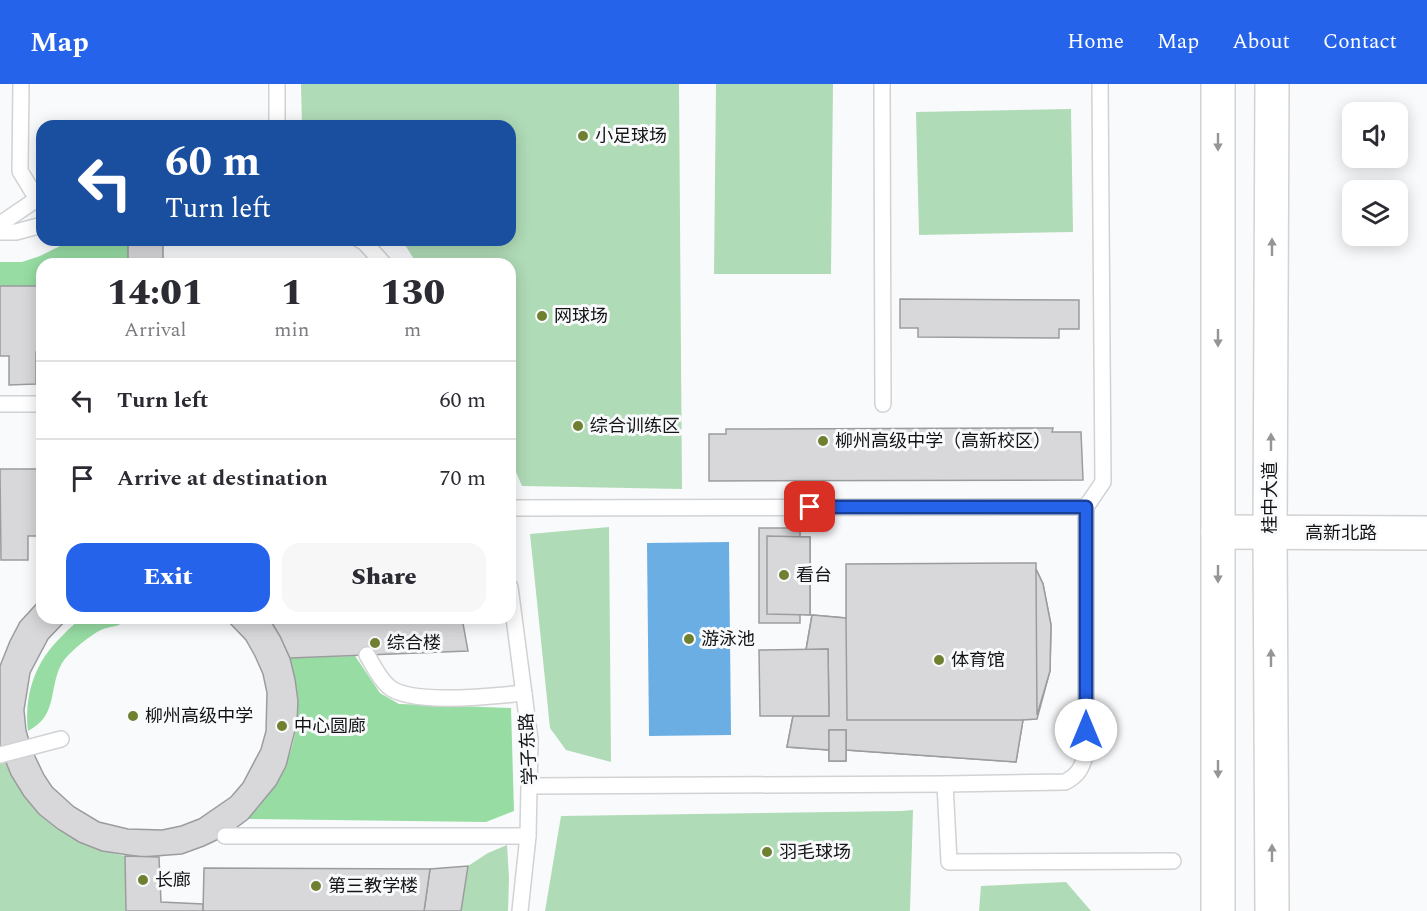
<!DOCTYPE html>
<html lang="en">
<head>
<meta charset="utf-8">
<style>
	body { margin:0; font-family:Spectral,"Noto Sans SC",serif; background:#f7f7f7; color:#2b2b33; height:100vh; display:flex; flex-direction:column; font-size:22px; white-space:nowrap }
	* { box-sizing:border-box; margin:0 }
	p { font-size:20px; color:#7c7c81 }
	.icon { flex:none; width:33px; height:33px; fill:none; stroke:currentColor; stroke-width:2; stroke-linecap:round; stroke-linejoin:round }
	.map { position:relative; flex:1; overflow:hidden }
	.sheet { position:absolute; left:36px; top:174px; width:480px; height:366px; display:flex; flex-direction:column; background:#fff; border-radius:18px; box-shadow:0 3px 15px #0003 }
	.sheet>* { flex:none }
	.guide { position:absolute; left:36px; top:36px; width:480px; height:126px; border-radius:18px; box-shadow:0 3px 15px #0003; background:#1a4fa0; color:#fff; overflow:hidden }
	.controls { position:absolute; left:1342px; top:18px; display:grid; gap:12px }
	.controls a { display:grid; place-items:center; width:66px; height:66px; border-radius:12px; background:#fff; box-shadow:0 3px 15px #0003; font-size:30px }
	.pin { position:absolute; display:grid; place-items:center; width:51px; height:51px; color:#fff; margin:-26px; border-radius:12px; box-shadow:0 3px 9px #0006 }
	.me { position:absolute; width:66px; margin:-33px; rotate:0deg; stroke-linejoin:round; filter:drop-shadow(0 0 4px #0008) }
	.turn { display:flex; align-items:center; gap:21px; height:126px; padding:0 30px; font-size:27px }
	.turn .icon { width:78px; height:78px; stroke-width:2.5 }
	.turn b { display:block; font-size:42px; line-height:51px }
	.eta { display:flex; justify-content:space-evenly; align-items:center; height:102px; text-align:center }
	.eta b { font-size:36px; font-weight:800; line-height:42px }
	.action { display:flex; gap:12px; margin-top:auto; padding:12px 30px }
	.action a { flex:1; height:69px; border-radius:18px; background:#2563eb; color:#fff; font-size:24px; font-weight:800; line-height:69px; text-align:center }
	.action a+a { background:#f7f7f7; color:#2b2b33 }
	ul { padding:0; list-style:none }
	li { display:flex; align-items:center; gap:18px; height:78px; padding:0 30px; border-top:2px solid #e1e1e2 }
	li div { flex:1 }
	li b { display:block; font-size:22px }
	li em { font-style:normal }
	header { display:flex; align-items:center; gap:36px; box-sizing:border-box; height:84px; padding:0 30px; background:#2563eb; color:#fff }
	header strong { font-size:28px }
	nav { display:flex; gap:33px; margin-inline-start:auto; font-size:21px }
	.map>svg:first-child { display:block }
	.green { fill:#b0dbb7 }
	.forest { fill:#97dca3 }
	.water { fill:#6baee4 }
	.building { fill:#d8d8db; stroke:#9b9c9e; stroke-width:1.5 }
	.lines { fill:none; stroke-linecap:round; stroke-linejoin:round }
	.service-casing { stroke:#d1d2d4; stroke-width:18 }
	.tertiary-casing { stroke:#d1d2d4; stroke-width:36 }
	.primary-casing { stroke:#d1d2d4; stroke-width:36 }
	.service { stroke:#fff; stroke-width:15 }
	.tertiary { stroke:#fff; stroke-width:33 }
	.primary { stroke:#fff; stroke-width:33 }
	.oneway { fill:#959596 }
	.route-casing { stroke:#184099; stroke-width:15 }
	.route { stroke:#2563eb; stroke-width:10 }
	.poi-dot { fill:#6f8030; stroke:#f9fafc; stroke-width:2 }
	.labels { text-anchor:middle; stroke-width:6; stroke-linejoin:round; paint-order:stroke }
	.poi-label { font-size:18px; fill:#141415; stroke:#f9fafc; text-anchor:start }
	.street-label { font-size:18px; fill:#141415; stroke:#f9fafc }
</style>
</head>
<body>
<header>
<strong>Map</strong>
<nav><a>Home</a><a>Map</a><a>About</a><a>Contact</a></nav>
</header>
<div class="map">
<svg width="1427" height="827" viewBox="0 0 1427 827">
	<rect width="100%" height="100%" fill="#f9fafc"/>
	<g class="green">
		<path d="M301 0H679L682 405 522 402 510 374V180H417L402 156H510V42H302Z"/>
		<path d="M716 0H833L831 190H714Z"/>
		<path d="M1071 25 1073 148 919 151 916 28Z"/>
		<path d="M609 443 611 678 566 666 550 644 530 450Z"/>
		<path d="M0 671H2C27 729 64 759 125 772L126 827H0Z"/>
		<path d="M913 726 910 827H545L561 732 901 727Z"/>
		<path d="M507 761 509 794 508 827H461L468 782 488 769Z"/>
		<path d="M1066 798 1091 827H979L981 802Z"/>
	</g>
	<g class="forest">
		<path d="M128 157V180H42V202H0V178H22L40 172 68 158Z"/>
		<path d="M84 534H123L119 541C112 543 103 544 97 548 86 555 69 568 62 579 48 604 59 631 28 647 24 610 35 578 62 552 69 545 75 538 84 534Z"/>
		<path d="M355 572 380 609 399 620 511 624 514 727 486 738 248 735C294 686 307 639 290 574Z"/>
	</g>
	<path class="water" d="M729 458 731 651 649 652 647 459Z"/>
	<g class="building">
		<rect x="128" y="156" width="35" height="24"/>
		<path d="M0 202H42V268H36V300L9 301V272H0Z"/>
		<path d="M900 215 1079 216V245H1059V254L918 253V244H900Z"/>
		<path d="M1053 344 1052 348H1081L1083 396 709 397V350H726V345Z"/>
		<path d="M0 385H42V452H28V476H1Z"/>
		<path d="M759 444H800V453H810V531L800 530V539H759Z"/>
		<path d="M767 452 810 453V531L767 530Z"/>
		<path d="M1036 479V485L1043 500 1051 541 1050 587 1037 635 1023 636 1016 678 846 666V677H829V666L787 663 793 632H829L828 565 806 566 812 531 846 534V480Z"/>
		<path d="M1036 485 1043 500 1051 541 1050 587 1037 631Z"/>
		<path d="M42 514V534H68L48 555 30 589 24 626 26 646 31 664 44 691 52 703 74 723 99 738 128 745 162 746 181 742 199 735 231 713 243 699 261 665 266 647 267 609 263 590 255 572 246 556 225 534H269L280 552 290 574 295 595 298 617 297 639 286 682 276 701 248 735 225 752 204 762 182 770 142 773 102 767 79 758 58 745 39 730 24 712 11 691 0 663V582L10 557 20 538Z"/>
		<path d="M812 531 846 534 847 636H1023L1016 678 846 666V646H829V666L787 663 793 632H829L828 565 806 566Z"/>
		<path d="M269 534H462L468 567 290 574 280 552Z"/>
		<path d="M828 565 829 632H760L759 566Z"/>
		<rect x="829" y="646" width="17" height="31"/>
		<path d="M125 772 159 773 161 818 203 820V827H126Z"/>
		<path d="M468 782 461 827H424L430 785Z"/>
		<path d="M204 784 430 785 424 827H203Z"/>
	</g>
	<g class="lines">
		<defs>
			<g id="service">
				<path d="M21 0 20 87 37 115H42"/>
				<path d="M277 0V42"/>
				<path d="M882 0 883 320"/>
				<path d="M0 140 37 115"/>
				<path d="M0 148H16L42 141"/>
				<path d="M360 156 364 158 384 180"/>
				<path d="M0 320H42"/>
				<path d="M1086 423 1103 398 1100 0"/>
				<path d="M510 424 1086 423V669C1082 683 1079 691 1065 698L945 700 530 702"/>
				<path d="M510 503 530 656 528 752 520 827"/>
				<path d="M367 571C373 581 379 594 388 602 409 622 495 612 524 609"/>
				<path d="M0 671 61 655"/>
				<path d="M945 700 949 778 1173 777"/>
				<path d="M225 752H528"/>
			</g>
			<path id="tertiary" d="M1218 448 1427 449"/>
			<g id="primary">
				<path d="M1218 0V827"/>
				<path d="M1272 827 1270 449 1272 0"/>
			</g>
		</defs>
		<use href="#service" class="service-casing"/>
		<use href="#tertiary" class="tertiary-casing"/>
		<use href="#primary" class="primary-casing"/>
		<use href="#service" class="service"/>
		<use href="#tertiary" class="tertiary"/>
		<use href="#primary" class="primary"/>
	</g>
	<defs><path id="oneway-solid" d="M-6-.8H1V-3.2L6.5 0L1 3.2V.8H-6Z" transform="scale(1.5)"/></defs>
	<g class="oneway">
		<use href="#oneway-solid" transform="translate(1218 58) rotate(90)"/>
		<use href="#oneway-solid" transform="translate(1272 163) rotate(-90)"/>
		<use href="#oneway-solid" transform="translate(1218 254) rotate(90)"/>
		<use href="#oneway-solid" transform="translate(1271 358) rotate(-90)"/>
		<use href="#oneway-solid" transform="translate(1218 490) rotate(90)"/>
		<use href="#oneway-solid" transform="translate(1271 574) rotate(-90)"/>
		<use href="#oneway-solid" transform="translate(1218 685) rotate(90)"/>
		<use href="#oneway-solid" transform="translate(1272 769) rotate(-90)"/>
	</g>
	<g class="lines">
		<defs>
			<path id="route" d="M810 423H1086V646"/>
		</defs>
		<use href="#route" class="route-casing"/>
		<use href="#route" class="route"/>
	</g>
	<g class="poi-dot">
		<circle cx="583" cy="52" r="6"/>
		<circle cx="542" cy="232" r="6"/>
		<circle cx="578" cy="342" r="6"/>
		<circle cx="823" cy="357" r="6"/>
		<circle cx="784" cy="491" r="6"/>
		<circle cx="689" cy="555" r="6"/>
		<circle cx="375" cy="559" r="6"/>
		<circle cx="939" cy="576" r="6"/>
		<circle cx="133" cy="632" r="6"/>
		<circle cx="282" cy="642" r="6"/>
		<circle cx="767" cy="768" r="6"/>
		<circle cx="143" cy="796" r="6"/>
		<circle cx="316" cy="802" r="6"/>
	</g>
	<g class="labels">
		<g class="poi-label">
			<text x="595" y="58">小足球场</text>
			<text x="554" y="238">网球场</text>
			<text x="590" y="348">综合训练区</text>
			<text x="835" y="363">柳州高级中学（高新校区）</text>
			<text x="796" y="497">看台</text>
			<text x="701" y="561">游泳池</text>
			<text x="387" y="565">综合楼</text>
			<text x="951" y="582">体育馆</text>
			<text x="145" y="638">柳州高级中学</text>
			<text x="294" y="648">中心圆廊</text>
			<text x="779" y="774">羽毛球场</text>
			<text x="155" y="802">长廊</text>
			<text x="328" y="808">第三教学楼</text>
		</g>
		<g class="street-label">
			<text transform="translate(1270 414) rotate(-90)" y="6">桂中大道</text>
			<text x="1341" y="455">高新北路</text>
			<text transform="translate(528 665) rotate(-93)" y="6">学子东路</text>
		</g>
	</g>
</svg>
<div class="controls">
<a><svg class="icon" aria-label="sound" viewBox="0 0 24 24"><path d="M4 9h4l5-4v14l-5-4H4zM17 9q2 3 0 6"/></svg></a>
<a><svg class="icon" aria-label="layers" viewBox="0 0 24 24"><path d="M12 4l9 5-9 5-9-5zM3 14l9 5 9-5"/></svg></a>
</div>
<div class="pin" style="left:810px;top:423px;background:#d93025"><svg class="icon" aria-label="arrive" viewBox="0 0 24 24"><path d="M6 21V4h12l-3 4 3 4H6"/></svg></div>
<svg class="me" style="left:1086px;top:646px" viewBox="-20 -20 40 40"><circle r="19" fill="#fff"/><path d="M0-13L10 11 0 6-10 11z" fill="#2563eb"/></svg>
<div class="guide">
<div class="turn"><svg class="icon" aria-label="left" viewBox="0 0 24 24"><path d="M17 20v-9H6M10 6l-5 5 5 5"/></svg><div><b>60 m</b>Turn left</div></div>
</div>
<section class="sheet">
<div class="eta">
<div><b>14:01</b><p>Arrival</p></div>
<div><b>1</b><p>min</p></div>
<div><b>130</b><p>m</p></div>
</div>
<ul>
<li><svg class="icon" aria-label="left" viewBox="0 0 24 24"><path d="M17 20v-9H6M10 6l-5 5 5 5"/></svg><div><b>Turn left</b></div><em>60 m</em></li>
<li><svg class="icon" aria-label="arrive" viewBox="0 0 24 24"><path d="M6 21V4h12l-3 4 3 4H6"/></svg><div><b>Arrive at destination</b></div><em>70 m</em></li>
</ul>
<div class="action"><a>Exit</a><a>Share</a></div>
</section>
</div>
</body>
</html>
